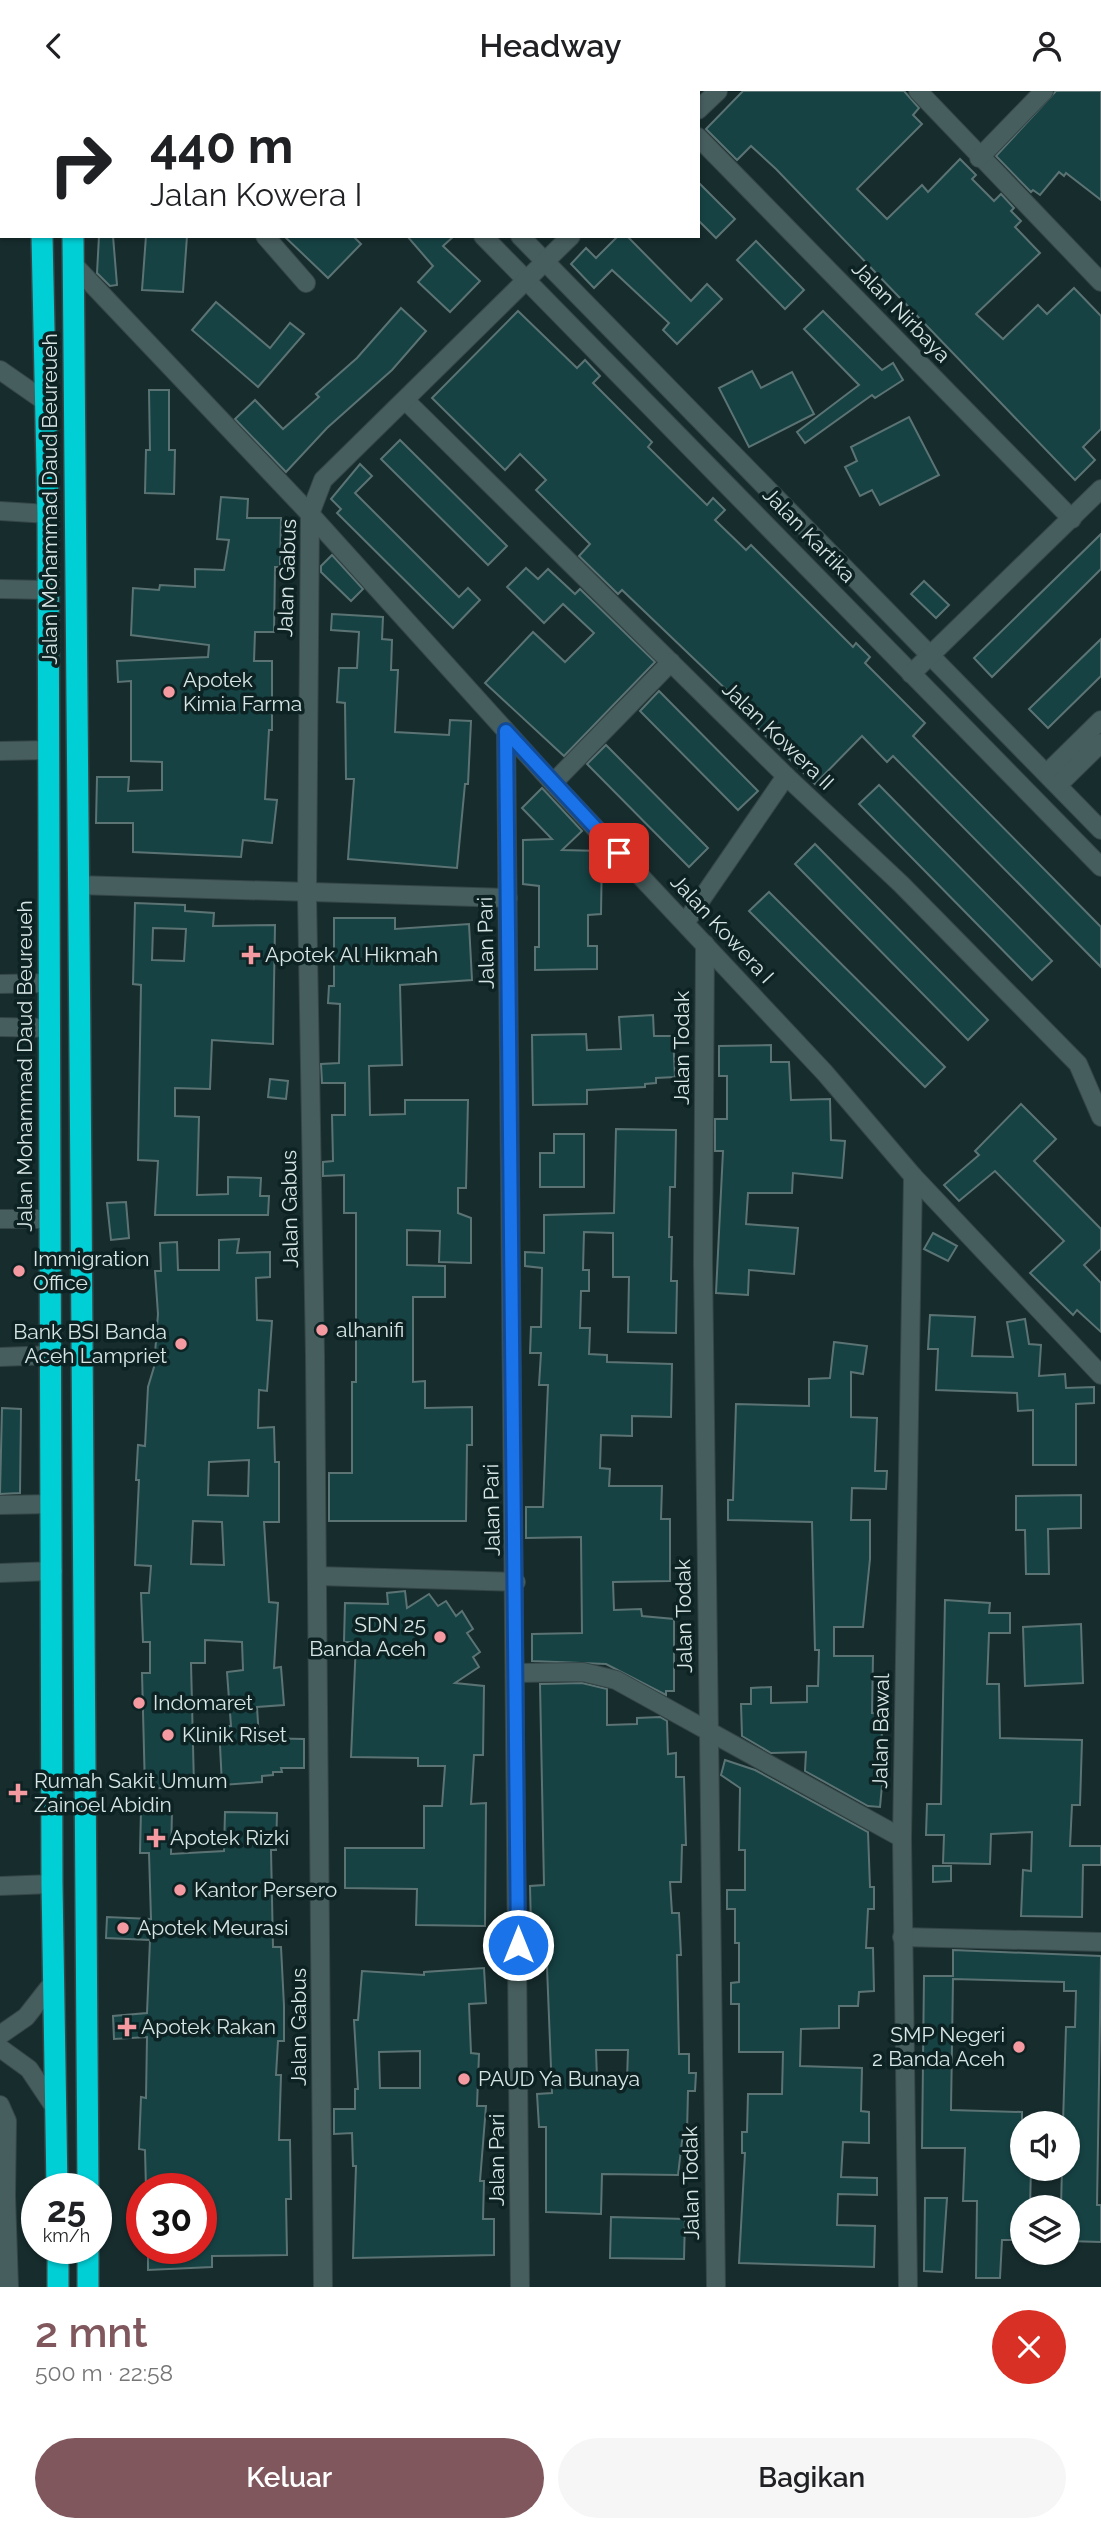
<!DOCTYPE html>
<html lang="id">
<head>
<meta charset="utf-8">
<style>
	body { margin:0; font-family:Raleway,sans-serif; background:#f6f6f6; color:#202124; height:100vh; display:flex; flex-direction:column; font-size:26px; white-space:nowrap }
	* { box-sizing:border-box; margin:0 }
	p { font-size:23px; color:#757577 }
	.icon { flex:none; width:38px; height:38px; fill:none; stroke:currentColor; stroke-width:2; stroke-linecap:round; stroke-linejoin:round }
	.map { position:relative; height:2196px; overflow:hidden }
	.details { display:flex; flex-direction:column; background:#fff; flex:1 }
	.details>* { flex:none }
	.top-card { position:absolute; left:0px; top:0px; width:700px; height:147px; box-shadow:0 2px 5px #0004; background:#fff; color:#202124; overflow:hidden }
	.controls { position:absolute; left:1010px; top:2020px; display:grid; gap:14px }
	.controls a { display:grid; place-items:center; width:70px; height:70px; border-radius:50%; background:#fff; box-shadow:0 2px 5px #0004; font-size:35px }
	.speed { position:absolute; left:21px; top:2082px; display:flex; gap:14px; font-size:35px; font-weight:700; text-align:center }
	.speed>* { display:grid; place-content:center; width:91px; height:91px; border-radius:50%; background:#fff; box-shadow:0 2px 5px #0004; line-height:1 }
	.speed small { font-size:18px; font-weight:400 }
	.speed .limit { border:10px solid #d22; background:#fff; color:#111 }
	.pin { position:absolute; display:grid; place-items:center; width:60px; height:60px; color:#fff; margin:-30px; border-radius:14px; box-shadow:0 4px 10px #0006 }
	.me { position:absolute; width:77px; margin:-38px; rotate:0deg; stroke-linejoin:round; filter:drop-shadow(0 0 5px #0008) }
	.turn { display:flex; align-items:center; gap:24px; height:147px; padding:0 35px; font-size:32px }
	.turn .icon { width:91px; height:91px; stroke-width:2.5 }
	.turn b { display:block; font-size:49px; line-height:60px }
	.round { display:grid; place-items:center; flex:none; width:74px; height:74px; border-radius:37px; background:#f6f6f6 }
	.summary { display:flex; align-items:center; justify-content:space-between; height:119px; padding:0 35px }
	h1 { font-size:42px; font-weight:600; line-height:52px; color:#7f575c }
	.action { display:flex; gap:14px; margin-top:auto; padding:14px 35px }
	.action a { flex:1; height:80px; border-radius:42px; background:#7f575c; color:#fff; font-size:28px; font-weight:600; line-height:80px; text-align:center }
	.action a+a { background:#f6f6f6; color:#202124 }
	header { display:flex; justify-content:space-between; align-items:center; height:91px; padding:0 35px; background:#fff; font-size:32px; font-weight:600 }
	.map>svg:first-child { display:block }
	.building { fill:#164244; stroke:#5c7374; stroke-width:2; fill-rule:evenodd }
	.lines { fill:none; stroke-linecap:round; stroke-linejoin:round }
	.minor-casing { stroke:#354647; stroke-width:20 }
	.highway-casing { stroke:#354647; stroke-width:24 }
	.minor { stroke:#475e5e; stroke-width:18 }
	.highway { stroke:#01cfd6; stroke-width:21 }
	.route-casing { stroke:#114b97; stroke-width:18 }
	.route { stroke:#1a73e8; stroke-width:12 }
	.poi-dot { fill:#f49aa0; stroke:#0d2223; stroke-width:2.5 }
	.labels { text-anchor:middle; stroke-width:7; stroke-linejoin:round; paint-order:stroke }
	.street-label { font-size:21px; fill:#d8e5e5; stroke:#0d2223 }
	.poi-label { font-size:21px; fill:#d8e5e5; stroke:#0d2223; text-anchor:start }
</style>
</head>
<body>
<header><svg class="icon" aria-label="back" viewBox="0 0 24 24"><path d="M15 5l-7 7 7 7"/></svg>Headway<svg class="icon" aria-label="person" viewBox="0 0 24 24"><circle cx="12" cy="8" r="4"/><path d="M4 21q1-7 8-7t8 7"/></svg></header>
<div class="map">
<svg width="1101" height="2196" viewBox="0 0 1101 2196">
	<rect width="100%" height="100%" fill="#172c2d"/>
	<g class="building">
		<path d="M743 0H904L919 17 913 24 922 33 857 98 887 128 922 94 928 101 960 68 976 84 972 88 994 110 1001 103 1014 117 1011 120 1021 130 1015 136 1040 162 976 223 1003 248 1038 214 1047 223 1074 197 1101 225V338L1083 356 1095 369 1075 389 776 78 751 55 737 69 706 38Z"/>
		<path d="M1056 0H1101V109L1066 82 1064 85 1059 81 1040 104 1033 99 1031 101 996 65Z"/>
		<path d="M698 91 735 128 716 147 698 129Z"/>
		<path d="M99 145H113L117 194 110 195 97 182Z"/>
		<path d="M146 145H187L183 201 142 199Z"/>
		<path d="M284 145H353L361 153 328 187Z"/>
		<path d="M407 145H454L443 155 480 190 450 221 418 191 433 175Z"/>
		<path d="M618 145H627L691 210 707 193 722 208 677 253 663 239 669 232 612 179 594 197 571 173 586 157 596 167Z"/>
		<path d="M756 150 804 199 785 218 737 169Z"/>
		<path d="M216 211 270 257 290 232 304 243 258 296 192 239Z"/>
		<path d="M401 217 426 240 392 279 327 337 286 381 235 328 255 309 283 338 319 306 316 303 357 267Z"/>
		<path d="M518 220 577 277 585 269 600 285 593 292 652 351 648 356 707 414 713 407 725 419 715 429 746 459 751 454 853 556 856 552 870 566 865 572 925 632 913 645 1101 836V876L893 665 887 671 862 645 815 693 730 610 734 606 622 499 618 503 579 465 590 453 536 399 546 389 520 363 505 379 432 307Z"/>
		<path d="M823 220 882 279 893 272 903 289 875 307 872 304 805 352 797 341 859 294 804 238Z"/>
		<path d="M752 280 761 297 792 281 814 323 749 356 719 297Z"/>
		<path d="M149 299H169V359H175L174 403 145 402 146 359H150Z"/>
		<path d="M909 326 939 384 880 414 872 399 860 405 845 376 857 370 851 356Z"/>
		<path d="M400 349 507 455 488 474 381 368Z"/>
		<path d="M360 373 372 385 355 402 459 506 468 497 480 509 453 537 337 422 341 418 331 408Z"/>
		<path d="M221 406 248 408 247 427H281L280 476H275L274 541H255L254 570H272V639H269L265 708 277 709 272 752 243 749 241 766 133 761V732H96L97 686H129L128 700 162 699V671L131 670V590L118 591 117 570 208 566 209 554 131 544 133 497 159 499 160 494 195 496V478L224 479 229 449 217 448Z"/>
		<path d="M1101 443V478L992 586 974 567Z"/>
		<path d="M332 464 363 498 351 510 321 481V475Z"/>
		<path d="M526 477 538 488 548 478 575 503 580 498 655 571 564 665 485 592 533 541 565 571 594 542 563 513 544 532 507 496Z"/>
		<path d="M924 490 949 514 936 527 911 503Z"/>
		<path d="M332 523 383 526 382 548 392 549 391 579H398L395 641 449 644 450 629 471 630 468 693H465L457 777 348 768 354 688H346L345 612 337 611 339 577H357L359 541 331 539Z"/>
		<path d="M1101 548V585L1048 637 1029 618Z"/>
		<path d="M659 600 758 700 738 719 640 620Z"/>
		<path d="M606 654 708 757 689 776 587 673Z"/>
		<path d="M879 694 1052 870 1032 889 859 713Z"/>
		<path d="M542 697 582 740 562 759 602 760 601 823 588 824V855H597V878L535 879V856H539V795L523 793V749L552 748 522 717Z"/>
		<path d="M815 753 988 929 968 949 795 773Z"/>
		<path d="M769 801 945 976 925 996 749 820Z"/>
		<path d="M135 812 185 814V820L214 822 213 835 275 834 273 953 212 949 210 998 175 997V1025L199 1026 197 1104 228 1103V1086L261 1087 260 1105H269L268 1124H155L158 1070 138 1069 141 894 133 893ZM153 837 186 838 184 870 152 869Z"/>
		<path d="M334 827H395V838L469 833 472 889 400 894 402 974 369 975 370 1024 405 1023V1009H468L466 1097H458V1122L471 1127V1172L439 1171 440 1140 407 1139V1174L445 1175V1206H413V1291L425 1290V1317L472 1316V1354H467L466 1430H329V1382H352V1291H356V1122H344V1084L323 1085V1071L333 1070 332 1024H345V992H322L321 973 339 972 340 913 328 912 329 895H334Z"/>
		<path d="M653 924 654 945H673L675 986 656 987V992L645 993V996L587 999V1013L533 1014 532 944 586 943 587 959 621 958 619 926Z"/>
		<path d="M771 954V971H789L791 1009 830 1008 831 1049 845 1050 842 1087 793 1082 792 1102H748L746 1133 798 1137 794 1183 749 1179 748 1204 716 1202 723 1060H715V1028H727V985H719V955Z"/>
		<path d="M270 988 288 990 286 1008 268 1006Z"/>
		<path d="M1021 1013 1056 1048 1034 1070 1101 1138V1158L1084 1174 1101 1192V1241L1077 1219 1073 1224 1030 1182 1064 1150 995 1080 959 1110 944 1094 979 1064 975 1060Z"/>
		<path d="M616 1038 676 1039 675 1096H670L669 1146H672L671 1190H677L676 1242 628 1241 629 1186H613V1142L584 1141 583 1179H589V1200H581L580 1237H590L589 1263 607 1264V1271L672 1273 671 1326 632 1325V1345L601 1344 600 1377 610 1378 609 1395H662L661 1428H670V1490L613 1491 614 1519 641 1518 642 1525 674 1528V1600H666V1604L606 1573 532 1570V1543L582 1542 581 1446 526 1447V1416H543L548 1294H539L541 1262H530L531 1236H541L542 1177 525 1175V1161L544 1162V1124L614 1122Z"/>
		<path d="M554 1043H584V1096H540V1062H554Z"/>
		<path d="M126 1111 129 1147 111 1149 107 1112Z"/>
		<path d="M933 1142 957 1155 948 1170 924 1158Z"/>
		<path d="M239 1148 237 1162 270 1161V1186L256 1187 257 1229 272 1230 267 1300 259 1299 258 1337 274 1336 275 1371H279V1431H264L269 1511 278 1512 274 1577 281 1576 284 1614 257 1616 259 1647 304 1648V1677H281L282 1681H273V1684L262 1685V1691L222 1694 219 1635H231L227 1581 243 1579 242 1551 205 1549V1572H191L194 1695 145 1698 142 1582H150V1551H143L141 1502H149L151 1475 135 1474 139 1389H136L138 1354 145 1355 148 1296 154 1276 158 1223 155 1180H161L160 1152 177 1151 178 1179H219V1149ZM249 1369 248 1405 208 1404 209 1371ZM193 1430 222 1431 224 1474 191 1473Z"/>
		<path d="M930 1224 975 1226 972 1265 1013 1266 1007 1231 1025 1228 1029 1253 1041 1254 1039 1285 1065 1283 1066 1297 1094 1296V1312L1076 1313V1374H1033V1319L1018 1320 1017 1302 936 1299 938 1258H928Z"/>
		<path d="M834 1251 867 1255 863 1283 851 1281V1326L877 1327 875 1380H887L886 1398 852 1397 851 1429H870V1468L863 1536H834V1565H873L872 1622 883 1623 880 1673H884L880 1716 868 1715 805 1680 806 1661 771 1662 742 1645 741 1613H751V1597L771 1596V1612L807 1611V1595H818L819 1559H815L812 1431 728 1429V1409H733L736 1313 809 1315V1288L830 1287Z"/>
		<path d="M2 1317 21 1318 20 1402 0 1403Z"/>
		<path d="M1081 1404V1437L1048 1438 1049 1483H1026L1025 1439H1016V1405Z"/>
		<path d="M405 1500 407 1517 429 1503 438 1515 446 1510 456 1525 462 1520 473 1538 467 1542 480 1561 473 1566 479 1576 455 1592 484 1595 483 1664H474L471 1713 486 1712 485 1835 416 1834 417 1798 345 1797V1757H424V1715H442L445 1675H418V1667L351 1666 356 1551H344L345 1512 388 1513 387 1502Z"/>
		<path d="M945 1509 990 1512 989 1522H1010V1542H989L987 1593H999L1000 1647 1082 1649 1080 1714H1072L1070 1755H1101V1774H1083L1082 1826 1021 1825 1023 1779 1031 1780 1032 1741 991 1743 990 1773 943 1772 944 1744H926L927 1713H941Z"/>
		<path d="M1081 1533 1083 1592 1025 1595 1023 1536Z"/>
		<path d="M582 1592 607 1598V1634L637 1633V1627L660 1626 667 1630 668 1663 676 1662V1686H684L686 1754H682L681 1791H670L672 1822H679L681 1864H677L679 1963H689V1982H696L695 2000H688L687 2042H683L678 2084 602 2083 601 2123 546 2121V2036H539L537 2003 552 2002 547 1876H544L543 1847H538L537 1836H531L530 1795 544 1794 540 1593ZM596 1959H628L627 1989 597 1988Z"/>
		<path d="M725 1669 755 1679 868 1741 870 1796H874V1818H868L866 1857H873L874 1900 859 1901 858 1915H839V1937L801 1938 800 1975 862 1977 861 2020 869 2021V2052L843 2051 841 2086 877 2087V2104L838 2103 837 2134 875 2135 874 2176 739 2172 745 2062H742V2041H747L748 2003H782L783 1961H739V1913H731V1892L739 1891V1852H735V1818H727V1799H745V1759H739L740 1697 721 1684Z"/>
		<path d="M141 1719 172 1720 171 1763 224 1760 225 1721 277 1722 276 1759H271L273 1856H281L284 1915V1950H278L276 1984H281L279 2049H290L291 2108H286L287 2164 212 2165V2176L148 2179V2158H201V2098H146L145 2059 139 2058 141 2006 146 2007 147 1946 114 1948 113 1925 147 1922 150 1849 106 1847 107 1826 151 1828 149 1762H140Z"/>
		<path d="M933 1775H951V1790L933 1791Z"/>
		<path d="M953 1859 1101 1865 1097 2114H1101V2151L1068 2150V2116H1061L1062 2077H1068V2032H1063L1066 1936H1075L1076 1900H1064V1891L953 1888 951 2019 1022 2021V2077H1031L1030 2116H1022V2149H1002L1000 2187H976L977 2110H963L965 2057H922L924 1885H953Z"/>
		<path d="M484 1877 486 1912 469 1913 471 1962 479 1963 477 2015H486L480 2090H484L483 2128H494V2164L353 2167 356 2075H353L352 2042 334 2043V2018H355V1998H358L354 1929H358L362 1880 424 1884V1881ZM420 1960V1997H380L379 1961Z"/>
		<path d="M925 2107H947L942 2181 924 2180Z"/>
		<path d="M611 2126 685 2128 684 2168 610 2167Z"/>
	</g>
	<g class="lines">
		<defs>
			<g id="minor">
				<path d="M346 0 347 2"/>
				<path d="M386 0 388 2"/>
				<path d="M918 0 1101 191"/>
				<path d="M698 19 718 0"/>
				<path d="M698 46 1072 428"/>
				<path d="M979 67 1044 0"/>
				<path d="M265 145 306 192"/>
				<path d="M483 145 1101 776"/>
				<path d="M520 145 1101 739"/>
				<path d="M73 173 310 423 553 692 825 982 913 1085 1101 1284"/>
				<path d="M0 279 43 309"/>
				<path d="M405 309 786 685 901 793 1078 973 1101 1026"/>
				<path d="M0 420 48 423"/>
				<path d="M0 498 47 499"/>
				<path d="M911 583 1101 398"/>
				<path d="M506 641 520 2196"/>
				<path d="M0 660 48 659"/>
				<path d="M1047 682 1101 629"/>
				<path d="M553 692 671 571"/>
				<path d="M1058 694 1101 652"/>
				<path d="M77 794 508 807"/>
				<path d="M685 832 786 685"/>
				<path d="M705 853 703 1171 716 2196"/>
				<path d="M0 893 49 892"/>
				<path d="M0 936 49 937"/>
				<path d="M0 1128H50"/>
				<path d="M0 1266 53 1264"/>
				<path d="M0 1414 52 1413"/>
				<path d="M0 1482 53 1480"/>
				<path d="M317 1485 516 1491"/>
				<path d="M517 1582 583 1581 616 1589 902 1747"/>
				<path d="M0 1795 52 1793"/>
				<path d="M902 1846 1101 1851"/>
				<path d="M0 1944 26 1926 55 1889"/>
				<path d="M0 1957 29 1978 57 2020"/>
				<path d="M0 2014 7 2030 6 2105H0"/>
				<path d="M6 2105 9 2196"/>
				<path d="M323 2196 315 1265 307 803 310 423 323 389 571 145"/>
				<path d="M908 2196 902 1747 913 1085"/>
			</g>
			<g id="highway">
				<path d="M41 0V2"/>
				<path d="M72 0V2"/>
				<path d="M42 145 48 423 52 1793 57 2098"/>
				<path d="M73 145C77 796 87 1447 88 2098"/>
				<path d="M58 2158V2196"/>
				<path d="M88 2158V2196"/>
			</g>
		</defs>
		<use href="#minor" class="minor-casing"/>
		<use href="#highway" class="highway-casing"/>
		<use href="#minor" class="minor"/>
		<use href="#highway" class="highway"/>
	</g>
	<g class="lines">
		<defs>
			<path id="route" d="M518 1854 506 640 619 762"/>
		</defs>
		<use href="#route" class="route-casing"/>
		<use href="#route" class="route"/>
	</g>
	<g class="poi-dot">
		<circle cx="169" cy="601" r="7"/>
		<path d="M247.5 853.5h7v7h7v7h-7v7h-7v-7h-7v-7h7z"/>
		<circle cx="19" cy="1180" r="7"/>
		<circle cx="322" cy="1239" r="7"/>
		<circle cx="181" cy="1253" r="7"/>
		<circle cx="440" cy="1546" r="7"/>
		<circle cx="139" cy="1612" r="7"/>
		<circle cx="168" cy="1644" r="7"/>
		<path d="M14.5 1691.5h7v7h7v7h-7v7h-7v-7h-7v-7h7z"/>
		<path d="M152.5 1736.5h7v7h7v7h-7v7h-7v-7h-7v-7h7z"/>
		<circle cx="180" cy="1799" r="7"/>
		<circle cx="123" cy="1837" r="7"/>
		<path d="M123.5 1925.5h7v7h7v7h-7v7h-7v-7h-7v-7h7z"/>
		<circle cx="1019" cy="1956" r="7"/>
		<circle cx="464" cy="1988" r="7"/>
	</g>
	<g class="labels">
		<g class="street-label">
			<text transform="translate(901 221) rotate(46)" y="7">Jalan Nirbaya</text>
			<text transform="translate(50 408) rotate(-90)" y="7">Jalan Mohammad Daud Beureueh</text>
			<text transform="translate(809 444) rotate(46)" y="7">Jalan Kartika</text>
			<text transform="translate(287 487) rotate(-88)" y="7">Jalan Gabus</text>
			<text transform="translate(778 645) rotate(44)" y="7">Jalan Kowera II</text>
			<text transform="translate(722 838) rotate(47)" y="7">Jalan Kowera I</text>
			<text transform="translate(486 852) rotate(-91)" y="7">Jalan Pari</text>
			<text transform="translate(682 957) rotate(-90)" y="7">Jalan Todak</text>
			<text transform="translate(25 975) rotate(-90)" y="7">Jalan Mohammad Daud Beureueh</text>
			<text transform="translate(290 1118) rotate(-91)" y="7">Jalan Gabus</text>
			<text transform="translate(492 1419) rotate(-91)" y="7">Jalan Pari</text>
			<text transform="translate(684 1525) rotate(-91)" y="7">Jalan Todak</text>
			<text transform="translate(881 1640) rotate(-89)" y="7">Jalan Bawal</text>
			<text transform="translate(299 1936) rotate(-90)" y="7">Jalan Gabus</text>
			<text transform="translate(497 2069) rotate(-90)" y="7">Jalan Pari</text>
			<text transform="translate(691 2092) rotate(-91)" y="7">Jalan Todak</text>
		</g>
		<g class="poi-label">
			<text x="183" y="596">Apotek<tspan x="183" dy="24">Kimia Farma</tspan></text>
			<text x="265" y="871">Apotek Al Hikmah</text>
			<text x="33" y="1175">Immigration<tspan x="33" dy="24">Office</tspan></text>
			<text x="336" y="1246">alhanifi</text>
			<text x="167" y="1248" text-anchor="end">Bank BSI Banda<tspan x="167" dy="24">Aceh Lampriet</tspan></text>
			<text x="426" y="1541" text-anchor="end">SDN 25<tspan x="426" dy="24">Banda Aceh</tspan></text>
			<text x="153" y="1619">Indomaret</text>
			<text x="182" y="1651">Klinik Riset</text>
			<text x="34" y="1697">Rumah Sakit Umum<tspan x="34" dy="24">Zainoel Abidin</tspan></text>
			<text x="170" y="1754">Apotek Rizki</text>
			<text x="194" y="1806">Kantor Persero</text>
			<text x="137" y="1844">Apotek Meurasi</text>
			<text x="141" y="1943">Apotek Rakan</text>
			<text x="1005" y="1951" text-anchor="end">SMP Negeri<tspan x="1005" dy="24">2 Banda Aceh</tspan></text>
			<text x="478" y="1995">PAUD Ya Bunaya</text>
		</g>
	</g>
</svg>
<div class="controls">
<a><svg class="icon" aria-label="sound" viewBox="0 0 24 24"><path d="M4 9h4l5-4v14l-5-4H4zM17 9q2 3 0 6"/></svg></a>
<a><svg class="icon" aria-label="layers" viewBox="0 0 24 24"><path d="M12 4l9 5-9 5-9-5zM3 14l9 5 9-5"/></svg></a>
</div>
<div class="speed"><div>25<small>km/h</small></div><div class="limit">30</div></div>
<div class="pin" style="left:619px;top:762px;background:#d93025"><svg class="icon" aria-label="arrive" viewBox="0 0 24 24"><path d="M6 21V4h12l-3 4 3 4H6"/></svg></div>
<svg class="me" style="left:518px;top:1854px" viewBox="-20 -20 40 40"><circle r="17" fill="#1a73e8" stroke="#fff" stroke-width="3"/><path d="M0-11L8 9 0 5-8 9z" fill="#fff"/></svg>
<div class="top-card">
<div class="turn"><svg class="icon" aria-label="right" viewBox="0 0 24 24"><path d="M7 20v-9h11M14 6l5 5-5 5"/></svg><div><b>440 m</b>Jalan Kowera I</div></div>
</div>
</div>
<section class="details">
<div class="summary"><div><h1>2 mnt</h1><p>500 m · 22:58</p></div><a class="round" style="background:#d93025;color:#fff"><svg class="icon" aria-label="close" viewBox="0 0 24 24"><path d="M6 6l12 12M18 6L6 18"/></svg></a></div>
<div class="action"><a>Keluar</a><a>Bagikan</a></div>
</section>
</body>
</html>
